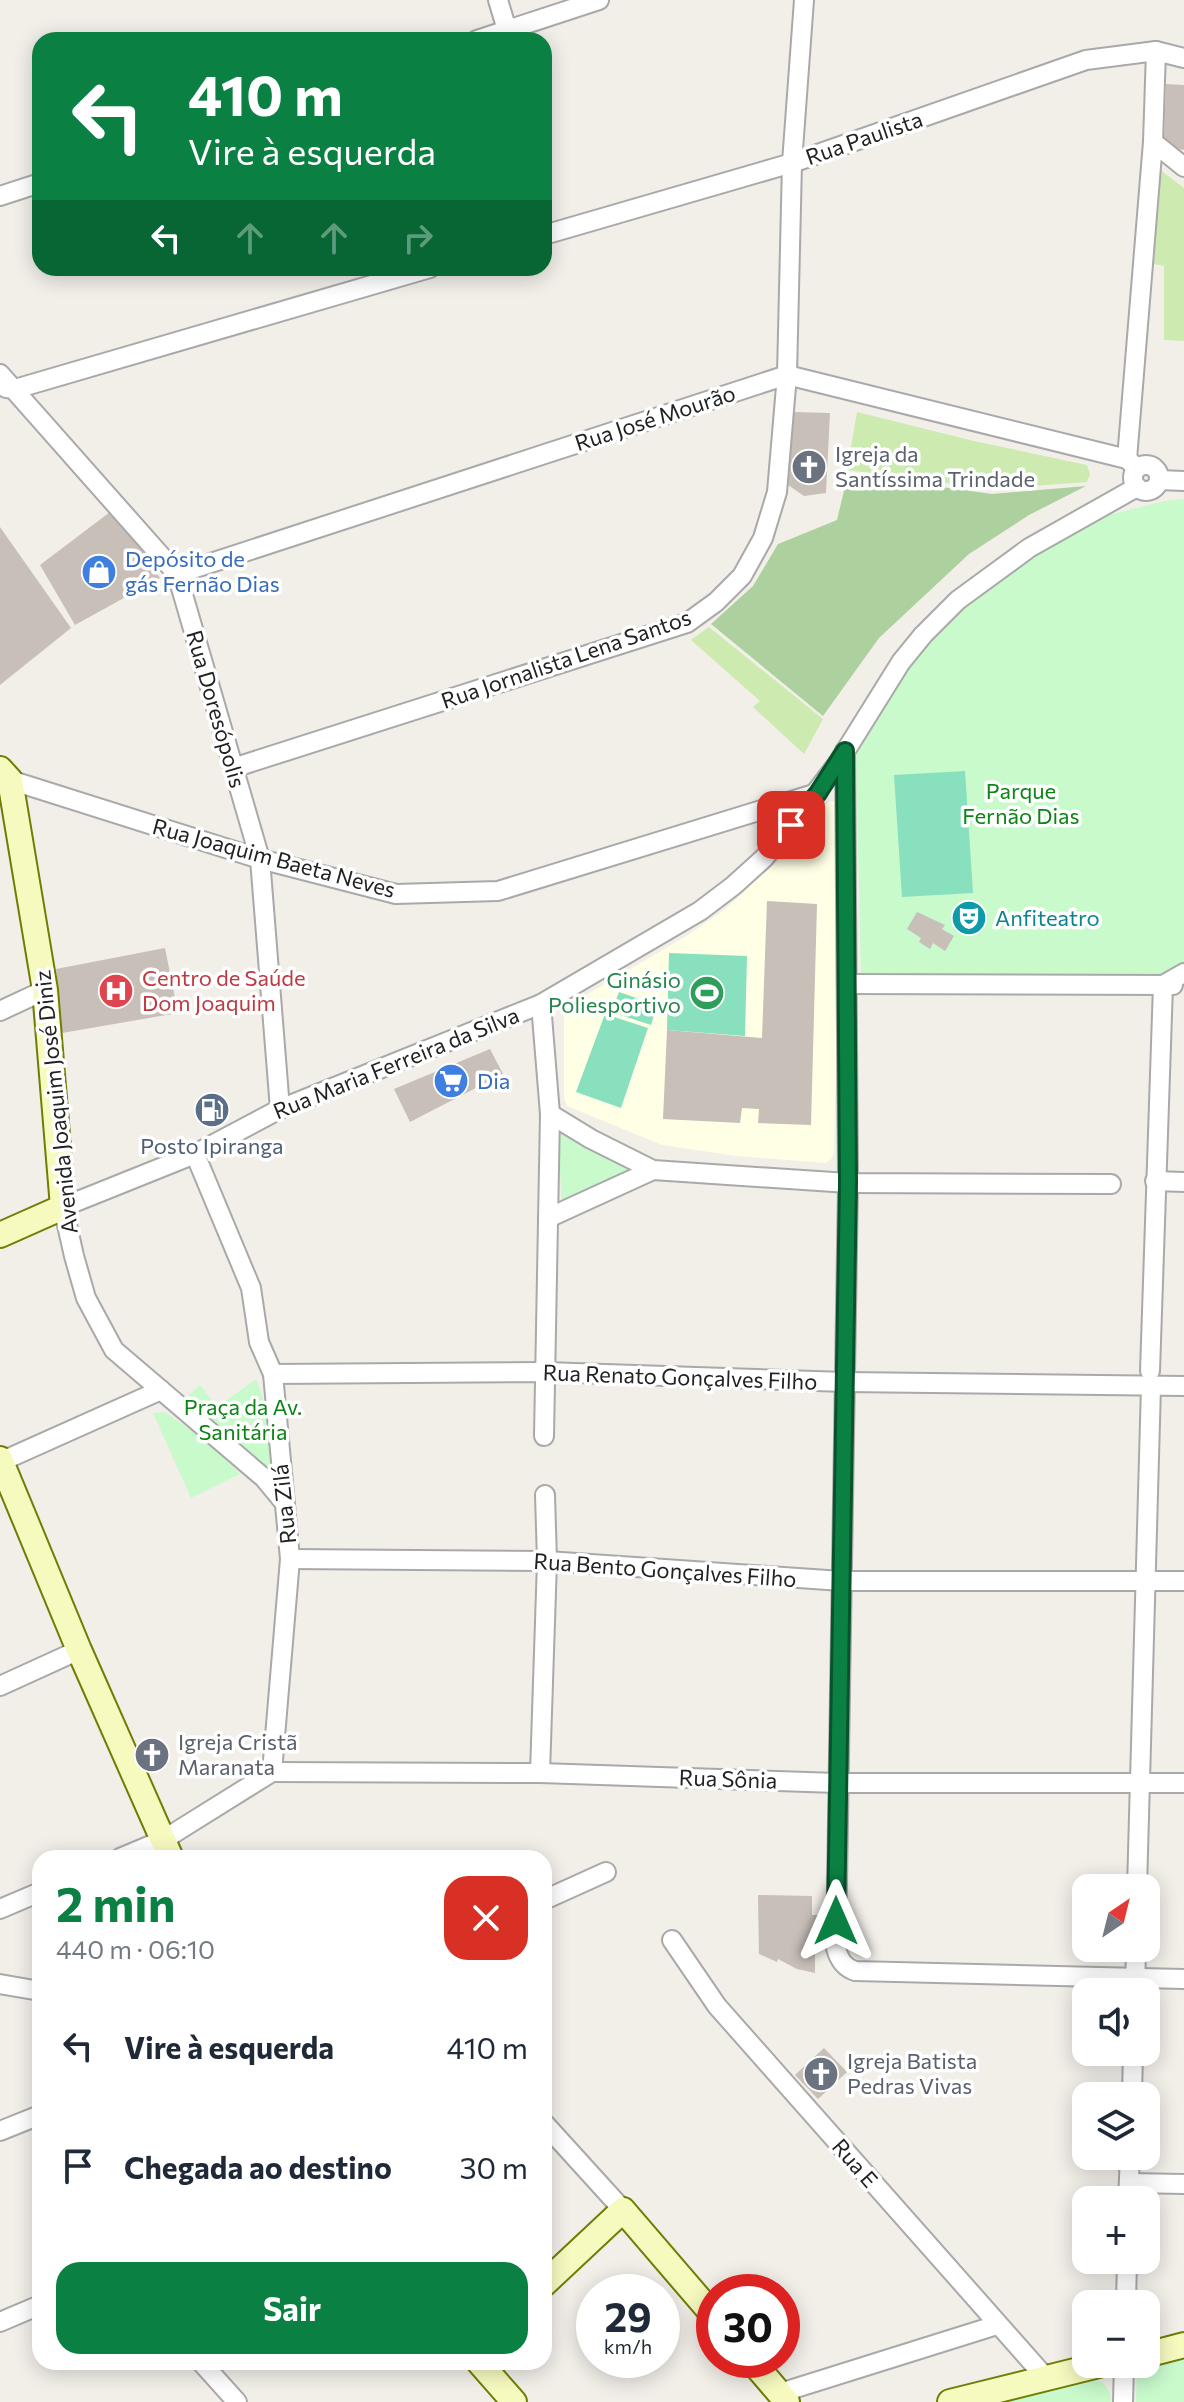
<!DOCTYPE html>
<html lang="pt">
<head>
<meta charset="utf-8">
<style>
	body { margin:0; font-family:Commissioner,sans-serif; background:#f6f6f7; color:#1f2937; height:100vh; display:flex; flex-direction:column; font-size:30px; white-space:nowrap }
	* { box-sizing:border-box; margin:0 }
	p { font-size:26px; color:#747a83 }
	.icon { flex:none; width:44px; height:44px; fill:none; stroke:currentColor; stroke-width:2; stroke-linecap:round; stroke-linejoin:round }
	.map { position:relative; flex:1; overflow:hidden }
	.details { position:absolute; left:32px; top:1850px; width:520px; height:520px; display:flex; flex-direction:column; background:#fff; border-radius:24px; box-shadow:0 4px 20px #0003 }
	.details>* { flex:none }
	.top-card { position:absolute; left:32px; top:32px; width:520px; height:244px; border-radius:24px; box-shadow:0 4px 20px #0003; background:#0b8043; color:#fff; overflow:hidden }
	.needle { width:52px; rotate:35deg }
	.tools { position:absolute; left:1072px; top:1874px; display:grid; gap:16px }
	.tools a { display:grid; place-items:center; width:88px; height:88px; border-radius:16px; background:#fff; box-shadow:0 4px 20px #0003; font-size:40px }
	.speed { position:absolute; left:576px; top:2274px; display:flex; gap:16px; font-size:40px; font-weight:700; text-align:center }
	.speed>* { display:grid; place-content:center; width:104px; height:104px; border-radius:50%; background:#fff; box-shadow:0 4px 20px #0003; line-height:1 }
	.speed small { font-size:20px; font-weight:400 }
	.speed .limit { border:12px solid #d22; background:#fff; color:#111 }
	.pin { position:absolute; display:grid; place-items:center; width:68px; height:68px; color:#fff; margin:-34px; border-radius:16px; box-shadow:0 4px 12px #0006 }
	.me { position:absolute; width:88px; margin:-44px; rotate:0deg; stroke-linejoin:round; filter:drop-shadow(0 0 6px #0008) }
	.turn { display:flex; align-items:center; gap:28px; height:168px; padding:0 24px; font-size:36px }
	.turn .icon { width:104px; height:104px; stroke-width:2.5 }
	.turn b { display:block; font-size:56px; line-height:68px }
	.lanes { display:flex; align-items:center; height:76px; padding:0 24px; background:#0003; justify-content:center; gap:40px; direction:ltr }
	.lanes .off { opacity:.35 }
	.round { display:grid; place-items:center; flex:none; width:84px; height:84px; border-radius:24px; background:#f6f6f7 }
	.overview { display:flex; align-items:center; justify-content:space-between; height:136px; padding:0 24px }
	h1 { font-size:48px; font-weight:700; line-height:60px; color:#0b8043 }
	.primary-button { display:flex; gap:16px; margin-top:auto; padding:16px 24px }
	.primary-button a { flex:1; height:92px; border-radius:24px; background:#0b8043; color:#fff; font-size:32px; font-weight:700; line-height:92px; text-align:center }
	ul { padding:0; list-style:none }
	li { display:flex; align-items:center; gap:24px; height:120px; padding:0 24px }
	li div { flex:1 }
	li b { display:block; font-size:30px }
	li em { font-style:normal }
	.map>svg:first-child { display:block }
	.education { fill:#ffffe5 }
	.grass { fill:#cdebb0 }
	.forest { fill:#add19e }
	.park { fill:#c8facc }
	.pitch { fill:#88e0be }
	.building { fill:#c7bfb8 }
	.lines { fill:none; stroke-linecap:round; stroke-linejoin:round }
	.street-casing { stroke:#a9a9a9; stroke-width:22 }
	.secondary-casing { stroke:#707d05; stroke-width:28 }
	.street { stroke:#fff; stroke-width:18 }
	.secondary { stroke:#f7fabf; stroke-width:24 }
	.route-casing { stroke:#07532c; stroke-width:20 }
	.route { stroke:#0b8043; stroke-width:14 }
	.labels { text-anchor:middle; stroke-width:7; stroke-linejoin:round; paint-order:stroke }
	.street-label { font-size:22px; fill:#222; stroke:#fff }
	.worship-label { font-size:22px; fill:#5b616d; stroke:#fff; text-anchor:start }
	.shop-label { font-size:22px; fill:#366cbe; stroke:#fff; text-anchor:start }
	.park-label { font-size:22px; fill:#0c8416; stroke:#fff }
	.culture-label { font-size:22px; fill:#0d838f; stroke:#fff; text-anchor:start }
	.health-label { font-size:22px; fill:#be3a42; stroke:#fff; text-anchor:start }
	.leisure-label { font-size:22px; fill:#27864d; stroke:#fff; text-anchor:end }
	.service-label { font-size:22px; fill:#4e5e75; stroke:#fff }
</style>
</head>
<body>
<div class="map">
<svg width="1184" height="2402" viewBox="0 0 1184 2402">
	<rect width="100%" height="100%" fill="#f2efe9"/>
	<path class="education" d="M836 801 840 806 841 836 834 1153 832 1158 826 1163 736 1156 662 1145 567 1106 564 1098V1016L569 1005 688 935 724 910 778 861 828 802Z"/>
	<g class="grass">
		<path d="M1159 169 1184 188V341L1164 340V266L1154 264Z"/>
		<path d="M857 412 974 441 1087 465 1090 474 1087 482 992 489 847 470Z"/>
		<path d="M709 627 823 719 804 754 753 707 760 701 691 640Z"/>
	</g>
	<path class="forest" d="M848 474 992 494 1086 486 1029 515 969 554 879 638 823 716 711 624 753 586 778 544 837 520Z"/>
	<g class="park">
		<path d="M1184 499V966L1170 974 861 975 856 757 870 728 922 644 955 610 1011 568 1104 516 1165 501Z"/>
		<path d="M563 1132 637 1171 569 1201H562L558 1143 559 1134Z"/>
		<path d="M256 1379C268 1407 275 1442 272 1473L266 1474 182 1401 200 1385 217 1407Z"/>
		<path d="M165 1412 206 1441 240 1474 191 1498 153 1413Z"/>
		<path d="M1184 2356V2402H1136L1137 2369Z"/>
		<path d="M1087 2379C1102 2379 1111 2387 1111 2402H992Z"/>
	</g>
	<g class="pitch">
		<path d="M965 771 973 893 902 897 894 775Z"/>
		<path d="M669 953 747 956 745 1036 667 1030Z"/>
		<path d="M619 992 657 1005 651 1025 611 1012Z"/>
		<path d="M605 1014 648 1028 621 1108 576 1092Z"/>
	</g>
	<g class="building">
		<path d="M1166 84 1184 85V150L1179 149 1164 138Z"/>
		<path d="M794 412 830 413 826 493 804 496 788 485Z"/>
		<path d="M114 509 160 578 75 625 40 565Z"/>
		<path d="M0 527 71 628 0 685Z"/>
		<path d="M767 901 817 904 811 1125 758 1123 759 1109 742 1108 740 1123 663 1119 667 1030 762 1038Z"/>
		<path d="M970 905H977L983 910 980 919 966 931 959 926 957 916 963 907Z"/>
		<path d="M917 912 945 925 942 929 954 936 945 951 933 943 930 949 919 942 921 938 907 929Z"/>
		<path d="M165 948 178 1013 62 1033 56 969Z"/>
		<path d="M490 1049 503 1074 410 1122 394 1089Z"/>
		<path d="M155 1737 168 1764 149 1772 136 1745Z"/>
		<path d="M758 1895 812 1896V1915H819V1928L812 1929V1943H815V1973L797 1969 778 1959 777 1962 759 1954Z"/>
		<path d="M824 2048 847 2072 818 2099 795 2075Z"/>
	</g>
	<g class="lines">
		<defs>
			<g id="street">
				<path d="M498 0 507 30"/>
				<path d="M477 40 599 0"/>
				<path d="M1153 142 1184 167"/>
				<path d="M0 196 40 183"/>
				<path d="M544 235 792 163 1086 60 1156 51 1184 58"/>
				<path d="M0 374 177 574 260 859 280 1109"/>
				<path d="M6 388 15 389 430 268"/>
				<path d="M1127 459 1153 142 1156 51"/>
				<circle cx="1146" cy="478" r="13"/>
				<path d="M1159 480 1184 481"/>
				<path d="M177 574 787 375 1127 459 1137 468"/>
				<path d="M845 751 848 1183 836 1948C839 1960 844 1967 855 1971L1184 1979"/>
				<path d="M233 768 687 623 716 602 742 576 763 538 777 492 787 375 792 163 804 0"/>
				<path d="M3 783 10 780 260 859 396 894 498 891 817 793"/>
				<path d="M848 984 1173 985"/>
				<path d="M541 1004 550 1114 544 1436"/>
				<path d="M0 1011 45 990"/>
				<path d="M550 1114 591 1139 653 1170 848 1183 1111 1184"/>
				<path d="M195 1154 251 1288 259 1342 273 1374 290 1559 272 1772"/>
				<path d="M1155 1181 1184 1182"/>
				<path d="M548 1218 653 1170"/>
				<path d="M1150 1371 1163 985 1184 973"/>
				<path d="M273 1374 545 1372 845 1382 1184 1386"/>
				<path d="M0 1462 161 1390"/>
				<path d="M283 1501 264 1478 114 1350 86 1298 74 1256 63 1207 195 1154 280 1109 541 1004 700 911 733 886 764 858 791 825 838 763 901 662 923 635 958 600 1029 548 1137 487"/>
				<path d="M290 1559 547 1561 842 1581H1184"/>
				<path d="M0 1686 79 1650"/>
				<path d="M272 1772 540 1773 837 1783H1184"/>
				<path d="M540 1773 547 1561 545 1495"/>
				<path d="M120 1858 163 1840 272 1772"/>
				<path d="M1137 1888 1151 1386"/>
				<path d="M544 1900 606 1872"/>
				<path d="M0 1909 40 1892"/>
				<path d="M672 1940 717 2006 1046 2378"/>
				<path d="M0 1984 40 1991"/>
				<path d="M1135 1992 1136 1948"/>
				<path d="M1132 2096 1133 2052"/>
				<path d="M544 2123 623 2210"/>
				<path d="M0 2131 40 2115"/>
				<path d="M1129 2183 1184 2184"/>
				<path d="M1128 2200 1130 2156"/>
				<path d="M1126 2304 1127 2260"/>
				<path d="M0 2322 40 2305"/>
				<path d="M201 2362 237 2402"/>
				<path d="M780 2393 997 2325"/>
				<path d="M1123 2402 1124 2364"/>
			</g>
			<g id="secondary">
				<path d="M0 769 10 780 45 990 63 1207 0 1235"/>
				<path d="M0 1459 79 1650 171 1858"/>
				<path d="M544 2284 623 2210 714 2316"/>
				<path d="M1146 2355 1184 2345"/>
				<path d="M751 2360 787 2402"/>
				<path d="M479 2362 514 2402"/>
				<path d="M950 2402 1103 2364"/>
			</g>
		</defs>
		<use href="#street" class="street-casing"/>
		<use href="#secondary" class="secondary-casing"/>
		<use href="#street" class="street"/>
		<use href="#secondary" class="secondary"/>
	</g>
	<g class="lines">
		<defs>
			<path id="route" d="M791 825 818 793 845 751 848 1183 836 1921"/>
		</defs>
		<use href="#route" class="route-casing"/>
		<use href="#route" class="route"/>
	</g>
	<defs>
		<symbol id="church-disc" viewBox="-11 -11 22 22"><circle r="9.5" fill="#6b7280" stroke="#fff"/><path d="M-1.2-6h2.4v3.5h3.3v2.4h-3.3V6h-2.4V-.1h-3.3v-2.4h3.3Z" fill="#fff"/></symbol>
		<symbol id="shop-disc" viewBox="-11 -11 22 22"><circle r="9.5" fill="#3f7fe0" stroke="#fff"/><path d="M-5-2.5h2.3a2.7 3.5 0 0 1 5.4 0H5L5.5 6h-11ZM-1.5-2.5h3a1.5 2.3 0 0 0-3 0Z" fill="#fff"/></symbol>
		<symbol id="theatre-disc" viewBox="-11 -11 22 22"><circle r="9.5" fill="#0f9aa8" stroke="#fff"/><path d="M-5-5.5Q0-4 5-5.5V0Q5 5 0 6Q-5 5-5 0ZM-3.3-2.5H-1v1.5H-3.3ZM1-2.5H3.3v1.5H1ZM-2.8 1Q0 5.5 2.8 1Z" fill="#fff"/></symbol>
		<symbol id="hospital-disc" viewBox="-11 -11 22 22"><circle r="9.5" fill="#e0444e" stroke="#fff"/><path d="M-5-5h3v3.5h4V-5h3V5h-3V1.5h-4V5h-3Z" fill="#fff"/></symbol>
		<symbol id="stadium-disc" viewBox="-11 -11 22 22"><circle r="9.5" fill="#2e9e5b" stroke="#fff"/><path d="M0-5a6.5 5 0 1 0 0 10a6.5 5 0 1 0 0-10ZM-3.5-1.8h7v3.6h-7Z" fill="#fff"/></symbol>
		<symbol id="supermarket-disc" viewBox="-11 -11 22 22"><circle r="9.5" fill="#3f7fe0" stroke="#fff"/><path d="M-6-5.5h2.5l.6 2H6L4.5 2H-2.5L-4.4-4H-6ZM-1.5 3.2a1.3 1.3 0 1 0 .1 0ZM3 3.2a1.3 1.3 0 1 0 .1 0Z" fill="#fff"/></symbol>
		<symbol id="fuel-disc" viewBox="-11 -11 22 22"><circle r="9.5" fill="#5c6f8a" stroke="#fff"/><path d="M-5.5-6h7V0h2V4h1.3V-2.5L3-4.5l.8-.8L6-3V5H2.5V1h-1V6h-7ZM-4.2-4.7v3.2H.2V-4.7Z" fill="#fff"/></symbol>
	</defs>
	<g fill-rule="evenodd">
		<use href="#church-disc" x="789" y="447" width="40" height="40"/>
		<use href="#shop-disc" x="79" y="552" width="40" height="40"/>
		<use href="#theatre-disc" x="949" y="898" width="40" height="40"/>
		<use href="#hospital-disc" x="96" y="971" width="40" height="40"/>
		<use href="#stadium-disc" x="687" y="973" width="40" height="40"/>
		<use href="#supermarket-disc" x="431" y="1061" width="40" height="40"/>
		<use href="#fuel-disc" x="192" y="1090" width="40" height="40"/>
		<use href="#church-disc" x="132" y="1735" width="40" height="40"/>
		<use href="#church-disc" x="801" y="2054" width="40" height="40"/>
	</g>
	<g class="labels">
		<g class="street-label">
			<text transform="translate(864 138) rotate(-19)" y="8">Rua Paulista</text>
			<text transform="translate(655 418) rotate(-18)" y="8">Rua José Mourão</text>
			<text transform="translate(566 659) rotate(-19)" y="8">Rua Jornalista Lena Santos</text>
			<text transform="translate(216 709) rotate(74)" y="8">Rua Doresópolis</text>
			<text transform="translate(274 858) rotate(15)" y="8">Rua Joaquim Baeta Neves</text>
			<text transform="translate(396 1063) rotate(-22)" y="8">Rua Maria Ferreira da Silva</text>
			<text transform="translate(56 1102) rotate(-96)" y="8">Avenida Joaquim José Diniz</text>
			<text transform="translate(680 1377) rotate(2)" y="8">Rua Renato Gonçalves Filho</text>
			<text transform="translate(284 1504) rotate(-96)" y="8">Rua Zilá</text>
			<text transform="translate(665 1570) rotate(4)" y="8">Rua Bento Gonçalves Filho</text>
			<text transform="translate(728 1779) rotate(2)" y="8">Rua Sônia</text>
			<text transform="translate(855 2163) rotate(49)" y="8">Rua E</text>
		</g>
		<g class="worship-label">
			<text x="835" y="462">Igreja da<tspan x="835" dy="25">Santíssima Trindade</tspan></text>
			<text x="178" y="1750">Igreja Cristã<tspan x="178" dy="25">Maranata</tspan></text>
			<text x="847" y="2069">Igreja Batista<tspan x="847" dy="25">Pedras Vivas</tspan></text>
		</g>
		<g class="shop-label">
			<text x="125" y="567">Depósito de<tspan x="125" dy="25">gás Fernão Dias</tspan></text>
			<text x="477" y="1089">Dia</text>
		</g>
		<g class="park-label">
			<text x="1021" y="799">Parque<tspan x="1021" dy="25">Fernão Dias</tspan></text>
			<text x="243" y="1415">Praça da Av.<tspan x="243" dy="25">Sanitária</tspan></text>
		</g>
		<g class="culture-label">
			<text x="995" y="926">Anfiteatro</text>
		</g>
		<g class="health-label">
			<text x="142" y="986">Centro de Saúde<tspan x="142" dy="25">Dom Joaquim</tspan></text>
		</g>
		<g class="leisure-label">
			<text x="681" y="988">Ginásio<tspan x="681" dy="25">Poliesportivo</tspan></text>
		</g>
		<g class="service-label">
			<text x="212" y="1154">Posto Ipiranga</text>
		</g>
	</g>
</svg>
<div class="tools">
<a><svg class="needle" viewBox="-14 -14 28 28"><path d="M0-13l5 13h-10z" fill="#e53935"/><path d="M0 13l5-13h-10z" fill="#747a83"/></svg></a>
<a><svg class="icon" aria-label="sound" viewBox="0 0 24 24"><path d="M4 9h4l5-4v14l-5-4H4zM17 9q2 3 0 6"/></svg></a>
<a><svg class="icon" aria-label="layers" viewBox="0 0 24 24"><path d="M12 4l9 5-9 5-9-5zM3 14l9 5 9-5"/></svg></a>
<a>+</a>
<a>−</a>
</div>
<div class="speed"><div>29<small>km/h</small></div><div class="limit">30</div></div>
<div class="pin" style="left:791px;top:825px;background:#d93025"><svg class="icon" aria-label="arrive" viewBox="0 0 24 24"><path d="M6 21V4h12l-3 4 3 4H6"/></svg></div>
<svg class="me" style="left:836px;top:1921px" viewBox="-20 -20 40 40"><path d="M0-17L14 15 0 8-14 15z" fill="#0b8043" stroke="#fff" stroke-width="4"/></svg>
<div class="top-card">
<div class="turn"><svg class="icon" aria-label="left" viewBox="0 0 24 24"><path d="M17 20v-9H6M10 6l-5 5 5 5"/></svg><div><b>410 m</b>Vire à esquerda</div></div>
<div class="lanes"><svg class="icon" aria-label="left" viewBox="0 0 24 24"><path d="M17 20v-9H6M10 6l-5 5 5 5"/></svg><svg class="icon off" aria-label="ahead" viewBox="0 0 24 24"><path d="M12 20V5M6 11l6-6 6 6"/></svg><svg class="icon off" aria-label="ahead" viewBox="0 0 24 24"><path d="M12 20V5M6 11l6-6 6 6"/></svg><svg class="icon off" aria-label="right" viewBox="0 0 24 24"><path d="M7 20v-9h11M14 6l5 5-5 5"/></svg></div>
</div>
<section class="details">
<div class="overview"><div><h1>2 min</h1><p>440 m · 06:10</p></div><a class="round" style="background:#d93025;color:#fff"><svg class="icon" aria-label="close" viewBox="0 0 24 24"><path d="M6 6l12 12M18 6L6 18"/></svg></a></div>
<ul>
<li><svg class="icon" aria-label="left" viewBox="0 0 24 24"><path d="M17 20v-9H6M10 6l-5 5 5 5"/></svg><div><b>Vire à esquerda</b></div><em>410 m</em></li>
<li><svg class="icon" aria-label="arrive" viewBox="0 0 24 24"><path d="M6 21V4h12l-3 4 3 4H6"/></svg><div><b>Chegada ao destino</b></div><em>30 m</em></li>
</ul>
<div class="primary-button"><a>Sair</a></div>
</section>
</div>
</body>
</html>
